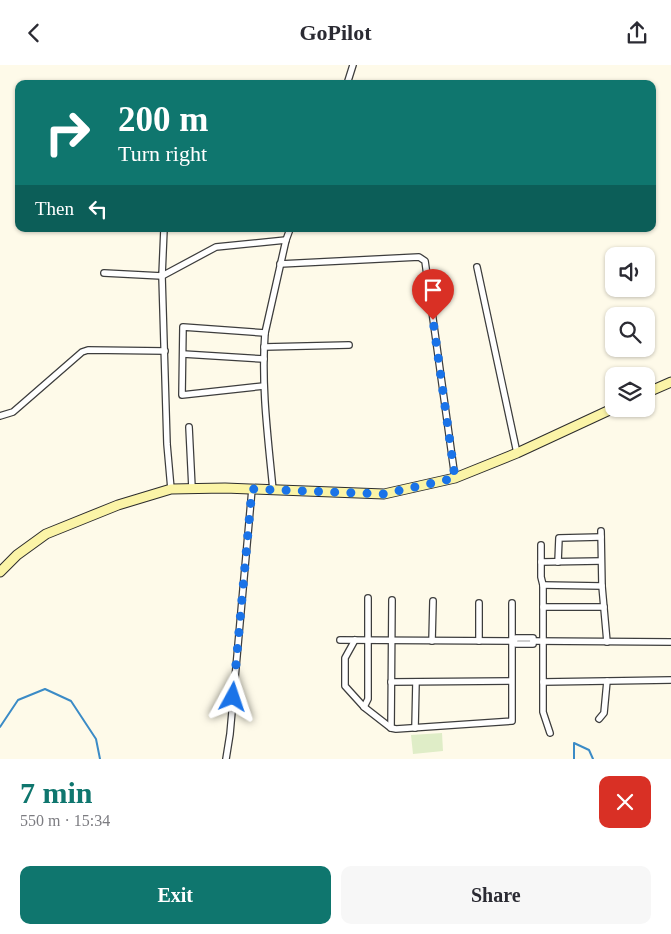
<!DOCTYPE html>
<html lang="en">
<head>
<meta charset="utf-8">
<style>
	body { margin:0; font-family:Georgia,serif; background:#f7f7f7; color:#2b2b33; height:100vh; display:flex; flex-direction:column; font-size:19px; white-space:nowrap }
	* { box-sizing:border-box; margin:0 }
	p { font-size:16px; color:#7c7c81 }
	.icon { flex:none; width:28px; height:28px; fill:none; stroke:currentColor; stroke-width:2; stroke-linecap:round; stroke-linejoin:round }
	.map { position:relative; height:694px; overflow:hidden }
	.details { display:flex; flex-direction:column; background:#fff; flex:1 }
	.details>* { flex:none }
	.guide { position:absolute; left:15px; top:15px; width:641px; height:152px; border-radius:10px; box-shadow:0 1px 4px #0004; background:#0f766e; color:#fff; overflow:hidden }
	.buttons { position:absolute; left:605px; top:182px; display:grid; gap:10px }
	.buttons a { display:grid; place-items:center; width:50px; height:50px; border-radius:10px; background:#fff; box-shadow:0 1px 4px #0004; font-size:25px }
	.pin { position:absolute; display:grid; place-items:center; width:42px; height:42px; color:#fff; margin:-51px -21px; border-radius:50% 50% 50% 0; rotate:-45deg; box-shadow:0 0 5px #0007 }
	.pin .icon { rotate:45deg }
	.me { position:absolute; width:55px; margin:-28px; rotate:5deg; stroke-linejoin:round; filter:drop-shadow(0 0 4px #0008) }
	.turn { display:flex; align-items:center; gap:18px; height:105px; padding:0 20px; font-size:22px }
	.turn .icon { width:65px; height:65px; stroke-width:2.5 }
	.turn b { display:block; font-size:35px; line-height:42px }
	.then { display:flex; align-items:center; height:48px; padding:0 20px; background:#0003; gap:10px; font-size:19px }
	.round { display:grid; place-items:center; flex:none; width:52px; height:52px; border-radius:10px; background:#f7f7f7 }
	.summary { display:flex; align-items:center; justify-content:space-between; height:85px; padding:0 20px }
	h1 { font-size:30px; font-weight:600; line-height:38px; color:#0f766e }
	.cta { display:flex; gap:10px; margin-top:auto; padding:10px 20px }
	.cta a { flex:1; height:58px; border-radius:10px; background:#0f766e; color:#fff; font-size:20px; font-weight:600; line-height:58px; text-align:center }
	.cta a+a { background:#f7f7f7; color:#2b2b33 }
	header { display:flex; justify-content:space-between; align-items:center; height:65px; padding:0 20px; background:#fff; font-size:22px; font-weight:600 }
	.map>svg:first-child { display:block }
	.pitch { fill:#dfedc7 }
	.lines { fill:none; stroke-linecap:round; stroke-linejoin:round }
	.stream { stroke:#3b8bc6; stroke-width:2 }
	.street-casing { stroke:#3d3d3d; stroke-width:8 }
	.secondary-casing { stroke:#2c2c2c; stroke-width:11 }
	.street { stroke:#fff; stroke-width:5.5 }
	.secondary { stroke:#fbf4a7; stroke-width:9 }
	.route { stroke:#1a73e8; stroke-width:9; stroke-dasharray:0 16.2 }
</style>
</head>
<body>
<header><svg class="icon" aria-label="back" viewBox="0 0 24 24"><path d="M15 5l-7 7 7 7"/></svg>GoPilot<svg class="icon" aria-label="share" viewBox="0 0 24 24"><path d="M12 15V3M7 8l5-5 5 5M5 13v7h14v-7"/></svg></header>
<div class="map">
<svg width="671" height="694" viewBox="0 0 671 694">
	<rect width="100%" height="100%" fill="#fefae9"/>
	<path class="pitch" d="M442 668 443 686 413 689 411 670Z"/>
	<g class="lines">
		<g class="stream">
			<path d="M0 662 18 635 45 624 71 636 96 674 100 694"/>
			<path d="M574 694V678L589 685 593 694"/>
		</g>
		<defs>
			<g id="street">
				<path d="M347 19 353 0"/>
				<path d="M280 199 419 192 425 196 455 413"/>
				<path d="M477 202 517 388"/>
				<path d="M104 208 162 211 164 164"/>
				<path d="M264 282 349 280"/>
				<path d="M183 289 264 294"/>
				<path d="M264 321 182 330 183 262 265 268"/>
				<path d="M0 351 13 347 82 287 88 285 165 286"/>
				<path d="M189 362 192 423"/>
				<path d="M171 424 167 379 162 211 216 182 286 175"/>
				<path d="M273 425C268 373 261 320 265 268L286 175 290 164"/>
				<path d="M601 466 602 521 607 577"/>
				<path d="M541 480V512L543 520V647L550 668"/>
				<path d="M541 497 601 496"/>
				<path d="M558 497 559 473 601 472"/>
				<path d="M543 520 602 521"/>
				<path d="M543 542H604"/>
				<path d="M516 573H533V579H516L514 576Z"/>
				<path d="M340 575 514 576"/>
				<path d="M355 575 345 593V621L364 642 391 663 396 664 512 656V538"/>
				<path d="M432 576 433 536"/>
				<path d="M479 576V538"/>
				<path d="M533 576 671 577"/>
				<path d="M391 617 511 616"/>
				<path d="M543 617 671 615"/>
				<path d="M364 642 368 634V533"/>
				<path d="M599 654 604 648 607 616"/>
				<path d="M391 663 392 535"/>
				<path d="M415 663 416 617"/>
				<path d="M226 694 230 669 252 424"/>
			</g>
			<g id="secondary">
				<path d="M646 328 671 317"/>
				<path d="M0 507 17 490 46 469 118 440 171 424 225 423 384 429 455 413 517 388 614 343"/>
			</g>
		</defs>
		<use href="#street" class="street-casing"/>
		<use href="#secondary" class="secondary-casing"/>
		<use href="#street" class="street"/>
		<use href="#secondary" class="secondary"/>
	</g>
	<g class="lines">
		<path class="route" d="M233 632 252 424 384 429 455 413 433 255"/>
	</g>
</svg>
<div class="buttons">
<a><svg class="icon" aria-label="sound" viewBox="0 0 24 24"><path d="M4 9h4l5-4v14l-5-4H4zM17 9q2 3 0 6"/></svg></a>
<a><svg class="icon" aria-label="search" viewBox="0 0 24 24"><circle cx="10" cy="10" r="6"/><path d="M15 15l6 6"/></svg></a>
<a><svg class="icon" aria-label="layers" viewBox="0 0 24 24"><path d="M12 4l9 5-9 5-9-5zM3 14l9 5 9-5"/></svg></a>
</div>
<div class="pin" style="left:433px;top:255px;background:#d93025"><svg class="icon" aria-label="arrive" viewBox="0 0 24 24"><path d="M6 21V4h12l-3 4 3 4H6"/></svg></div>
<svg class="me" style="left:233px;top:632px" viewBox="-20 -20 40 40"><path d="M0-17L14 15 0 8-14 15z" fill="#1a73e8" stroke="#fff" stroke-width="4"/></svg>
<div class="guide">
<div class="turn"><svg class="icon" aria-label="right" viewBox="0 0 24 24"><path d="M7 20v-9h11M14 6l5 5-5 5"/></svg><div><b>200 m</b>Turn right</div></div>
<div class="then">Then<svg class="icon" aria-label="left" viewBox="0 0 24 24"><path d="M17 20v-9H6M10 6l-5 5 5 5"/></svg></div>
</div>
</div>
<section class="details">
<div class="summary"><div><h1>7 min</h1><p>550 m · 15:34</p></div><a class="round" style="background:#d93025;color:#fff"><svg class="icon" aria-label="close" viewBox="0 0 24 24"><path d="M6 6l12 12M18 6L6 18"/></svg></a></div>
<div class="cta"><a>Exit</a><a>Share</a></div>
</section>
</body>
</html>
